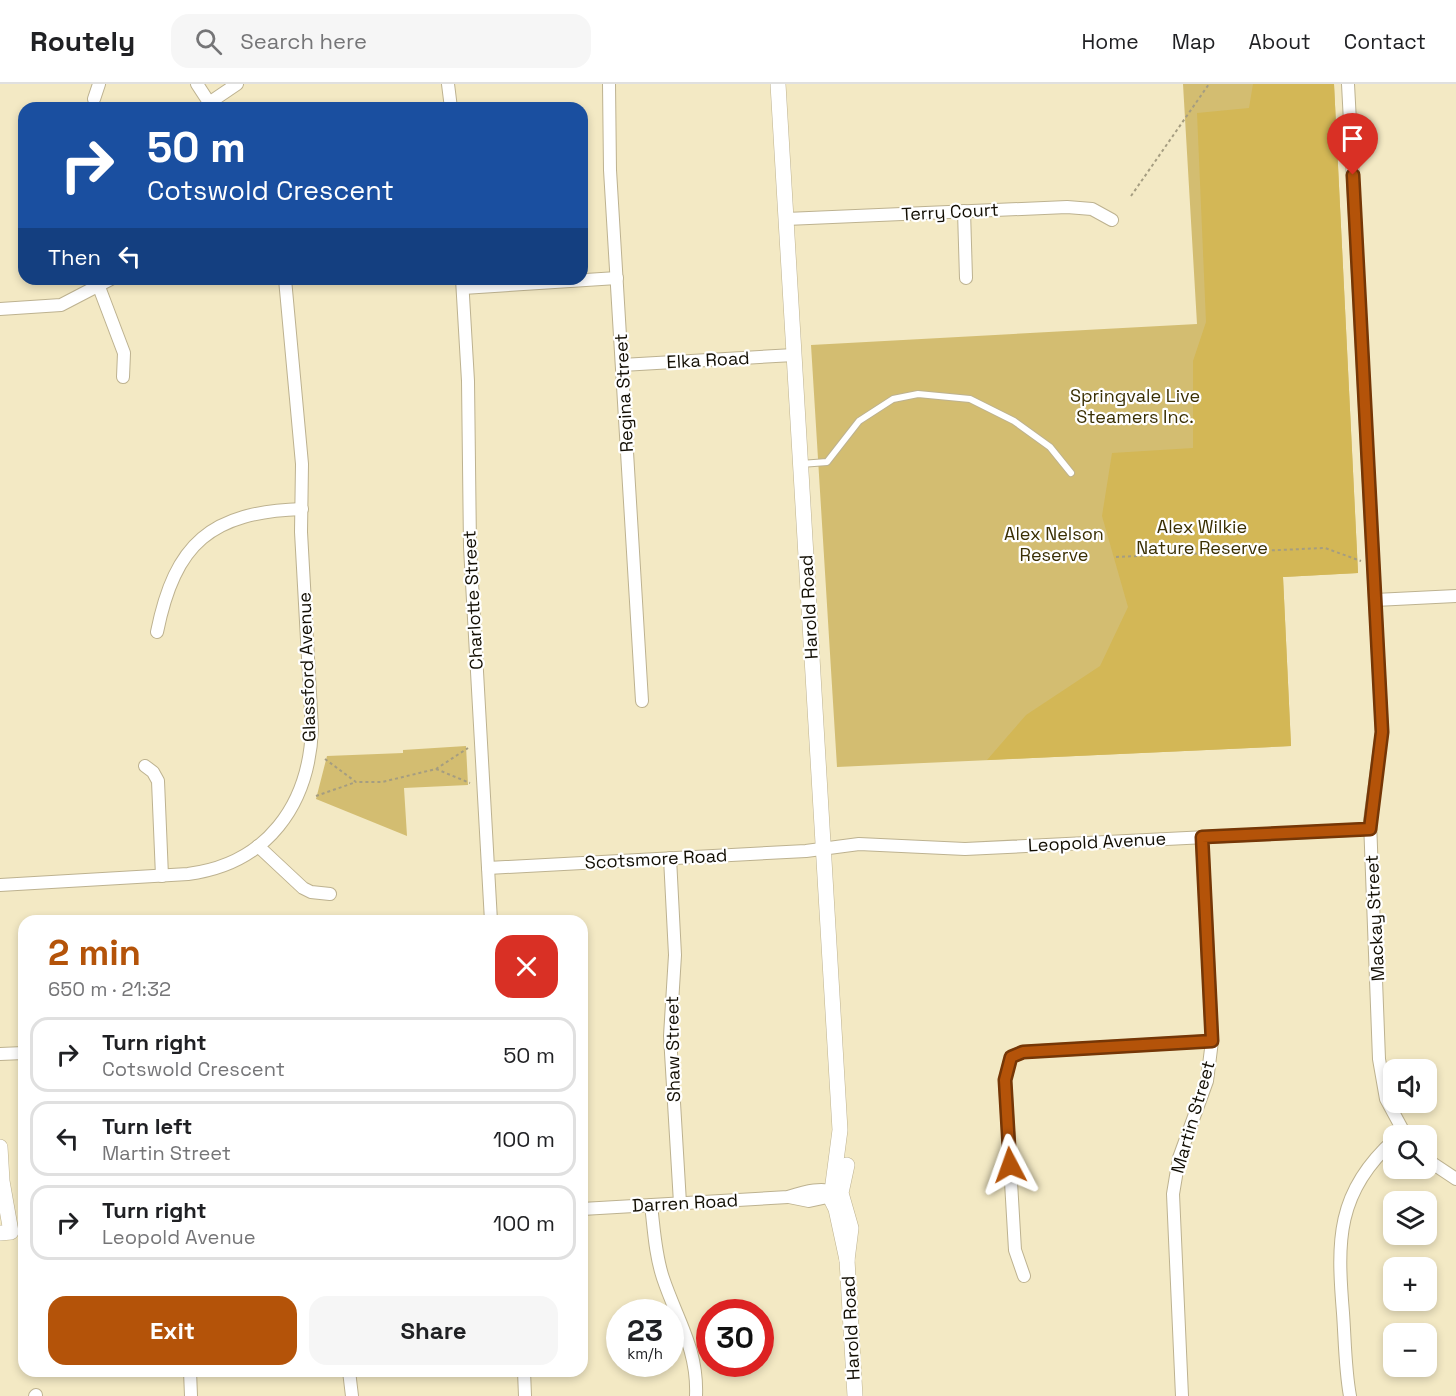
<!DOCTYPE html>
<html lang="en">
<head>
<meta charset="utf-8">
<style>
	body { margin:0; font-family:"Space Grotesk",sans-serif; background:#f6f6f6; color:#202124; height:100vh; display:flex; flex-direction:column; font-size:22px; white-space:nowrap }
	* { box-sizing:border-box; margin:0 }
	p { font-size:20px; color:#757577 }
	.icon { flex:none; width:33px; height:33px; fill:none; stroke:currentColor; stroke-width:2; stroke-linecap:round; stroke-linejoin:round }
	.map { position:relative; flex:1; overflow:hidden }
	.details { position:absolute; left:18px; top:831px; width:570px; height:462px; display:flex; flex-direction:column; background:#fff; border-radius:18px; box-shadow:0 3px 9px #0003 }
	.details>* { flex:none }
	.guide { position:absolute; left:18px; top:18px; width:570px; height:183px; border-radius:18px; box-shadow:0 3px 9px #0003; background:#1a4fa0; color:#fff; overflow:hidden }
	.tools { position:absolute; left:1383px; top:975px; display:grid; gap:12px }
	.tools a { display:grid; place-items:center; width:54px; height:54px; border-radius:12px; background:#fff; box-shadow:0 3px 9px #0003; font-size:30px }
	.speed { position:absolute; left:606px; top:1215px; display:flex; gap:12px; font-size:30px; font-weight:700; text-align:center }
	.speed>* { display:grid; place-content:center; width:78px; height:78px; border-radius:50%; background:#fff; box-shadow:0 3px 9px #0003; line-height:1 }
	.speed small { font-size:15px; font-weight:400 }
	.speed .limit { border:9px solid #d22; background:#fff; color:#111 }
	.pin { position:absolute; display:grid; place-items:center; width:51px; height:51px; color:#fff; margin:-62px -26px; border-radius:50% 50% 50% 0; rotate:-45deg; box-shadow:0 0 6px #0007 }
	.pin .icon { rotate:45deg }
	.me { position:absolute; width:66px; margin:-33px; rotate:356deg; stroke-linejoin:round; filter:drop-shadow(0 0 4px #0008) }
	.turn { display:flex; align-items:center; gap:21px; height:126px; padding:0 30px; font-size:27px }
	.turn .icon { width:78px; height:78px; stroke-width:2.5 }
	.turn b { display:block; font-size:42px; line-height:51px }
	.then { display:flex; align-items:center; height:57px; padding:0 30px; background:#0003; gap:12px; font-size:22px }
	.round { display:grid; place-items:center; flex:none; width:63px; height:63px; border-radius:18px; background:#f6f6f6 }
	.summary { display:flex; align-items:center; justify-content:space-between; height:102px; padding:0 30px }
	h1 { font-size:36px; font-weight:700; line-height:45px; color:#b45309 }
	.primary-button { display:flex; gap:12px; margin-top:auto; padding:12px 30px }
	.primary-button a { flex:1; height:69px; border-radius:18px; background:#b45309; color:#fff; font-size:24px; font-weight:700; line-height:69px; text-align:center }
	.primary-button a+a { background:#f6f6f6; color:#202124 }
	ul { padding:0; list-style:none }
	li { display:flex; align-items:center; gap:18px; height:75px; margin:0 12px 9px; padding:0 18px; border:3px solid #e0e0e0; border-radius:18px }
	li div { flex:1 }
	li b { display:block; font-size:22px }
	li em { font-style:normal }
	header { display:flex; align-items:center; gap:36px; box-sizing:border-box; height:84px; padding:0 30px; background:#fff; border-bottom:2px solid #e0e0e0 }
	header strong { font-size:28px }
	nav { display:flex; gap:33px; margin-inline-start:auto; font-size:21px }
	.search { width:420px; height:54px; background:#f6f6f6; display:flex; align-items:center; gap:15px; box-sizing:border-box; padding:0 21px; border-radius:18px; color:#757577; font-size:22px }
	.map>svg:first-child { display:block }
	.green { fill:#d3bd71 }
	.forest { fill:#d3b756 }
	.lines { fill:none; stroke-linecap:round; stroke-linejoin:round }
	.service-casing { stroke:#bdb290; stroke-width:8 }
	.minor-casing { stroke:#bdb290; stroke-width:14 }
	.tertiary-casing { stroke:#bdb290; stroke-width:16 }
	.path { stroke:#a59d81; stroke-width:2; stroke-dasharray:3 3; stroke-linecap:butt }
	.service { stroke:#fff; stroke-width:6 }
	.minor { stroke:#fff; stroke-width:12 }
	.tertiary { stroke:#fff; stroke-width:15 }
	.route-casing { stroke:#753606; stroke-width:15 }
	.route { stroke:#b45309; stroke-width:10 }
	.labels { text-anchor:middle; stroke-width:4.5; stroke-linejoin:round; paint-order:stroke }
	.street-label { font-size:18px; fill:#120e03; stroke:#fff }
	.park-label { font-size:18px; fill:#3a2f03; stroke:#fff }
</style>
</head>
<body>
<header>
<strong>Routely</strong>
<div class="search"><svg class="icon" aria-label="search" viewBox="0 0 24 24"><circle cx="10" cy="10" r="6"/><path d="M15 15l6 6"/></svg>Search here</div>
<nav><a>Home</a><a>Map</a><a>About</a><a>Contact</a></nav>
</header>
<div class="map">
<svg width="1456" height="1312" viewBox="0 0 1456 1312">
	<rect width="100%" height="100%" fill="#f3e9c4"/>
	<g class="green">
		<path d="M1183 0H1334L1358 489 1283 493 1291 662 837 683 811 261 1197 240Z"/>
		<path d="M466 662 468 701 404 704 407 752 316 715 327 672 403 669V666Z"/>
	</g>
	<path class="forest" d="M1253 0H1334L1358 489 1283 493 1291 662 987 676 1026 631 1100 582 1128 523 1102 432 1112 369 1193 364V277L1206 238 1197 29 1249 24Z"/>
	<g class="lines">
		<defs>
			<path id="service" d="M801 380 827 378 859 337 893 315 918 310 970 315 1014 337 1050 363 1071 389"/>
			<g id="minor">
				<path d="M197 0 212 23"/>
				<path d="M448 0 451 24"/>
				<path d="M609 0 610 86 642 617"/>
				<path d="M1348 0 1382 648 1370 737 1379 975 1386 1015 1406 1052"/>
				<path d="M94 15 99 0"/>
				<path d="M209 19 237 0"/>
				<path d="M964 127 966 194"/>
				<path d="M786 135 1067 123 1092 125 1112 136"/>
				<path d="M462 195 468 297 470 463 491 837"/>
				<path d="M99 203 124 269 123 293"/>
				<path d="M463 204 617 194"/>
				<path d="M0 225 61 221 111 195"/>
				<path d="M622 281 794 271"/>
				<path d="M1375 516 1456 512"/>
				<path d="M157 548C175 459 211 428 302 425"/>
				<path d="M145 682 153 688 158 697 162 792"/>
				<path d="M258 762 303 804 311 808 330 810"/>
				<path d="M670 774 675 871 670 952 680 1119"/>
				<path d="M488 784 806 767 859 760 965 765 1370 745"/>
				<path d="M0 801 188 790C267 780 309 721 312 645L301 448 302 380 285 195"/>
				<path d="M0 970 24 969"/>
				<path d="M1426 1075 1456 1095"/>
				<path d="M789 1113 809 1117 837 1111"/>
				<path d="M651 1121C654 1145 655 1170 663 1194 677 1236 698 1265 696 1312"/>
				<path d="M582 1125 788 1113C807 1107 821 1103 840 1109"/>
				<path d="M1024 1192 1015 1166 1005 996 1011 973 1023 968 1212 957"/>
				<path d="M190 1287 191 1312"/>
				<path d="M349 1287 352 1312"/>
				<path d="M524 1287 525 1312"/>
				<path d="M35 1312 36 1311"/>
				<path d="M1182 1312 1173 1110 1179 1074 1207 997 1212 957 1202 753"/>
				<path d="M1350 1312C1345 1285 1345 1256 1343 1229 1337 1157 1336 1108 1394 1056"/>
			</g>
			<g id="tertiary">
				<path d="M778 0 840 1046 831 1115 836 1125 847 1176"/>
				<path d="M0 1063 2 1097 11 1148 0 1149"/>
				<path d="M847 1081 841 1109 851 1144 847 1176 855 1312"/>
			</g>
		</defs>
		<use href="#service" class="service-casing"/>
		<use href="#minor" class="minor-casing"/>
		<use href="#tertiary" class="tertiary-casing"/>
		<g class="path">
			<path d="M1131 112 1209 0"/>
			<path d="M1116 473 1325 464 1361 477"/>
			<path d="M325 675 356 698H382L436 685 468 664"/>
			<path d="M436 685 470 699"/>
			<path d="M316 712 356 698"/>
		</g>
		<use href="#service" class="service"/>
		<use href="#minor" class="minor"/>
		<use href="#tertiary" class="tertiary"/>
	</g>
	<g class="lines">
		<defs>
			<path id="route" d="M1010 1081 1005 996 1011 973 1023 968 1212 957 1202 753 1370 745 1382 648 1353 91"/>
		</defs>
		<use href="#route" class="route-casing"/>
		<use href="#route" class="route"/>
	</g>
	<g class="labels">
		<g class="street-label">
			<text transform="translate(950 128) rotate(-3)" y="6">Terry Court</text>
			<text transform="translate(708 276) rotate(-3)" y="6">Elka Road</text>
			<text transform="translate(624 309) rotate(-93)" y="6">Regina Street</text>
			<text transform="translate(473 516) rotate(-93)" y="6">Charlotte Street</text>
			<text transform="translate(809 523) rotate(-93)" y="6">Harold Road</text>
			<text transform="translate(307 583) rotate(-92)" y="6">Glassford Avenue</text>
			<text transform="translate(1097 758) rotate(-3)" y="6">Leopold Avenue</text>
			<text transform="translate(656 775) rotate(-3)" y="6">Scotsmore Road</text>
			<text transform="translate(1375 834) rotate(-93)" y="6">Mackay Street</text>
			<text transform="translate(673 965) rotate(-91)" y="6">Shaw Street</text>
			<text transform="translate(1193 1033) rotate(-74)" y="6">Martin Street</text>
			<text transform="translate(685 1119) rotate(-3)" y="6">Darren Road</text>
			<text transform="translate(851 1244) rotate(-93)" y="6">Harold Road</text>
		</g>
		<g class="park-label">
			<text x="1135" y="318">Springvale Live<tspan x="1135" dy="21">Steamers Inc.</tspan></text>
			<text x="1202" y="449">Alex Wilkie<tspan x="1202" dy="21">Nature Reserve</tspan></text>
			<text x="1054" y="456">Alex Nelson<tspan x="1054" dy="21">Reserve</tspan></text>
		</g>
	</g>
</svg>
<div class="tools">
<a><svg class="icon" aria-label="sound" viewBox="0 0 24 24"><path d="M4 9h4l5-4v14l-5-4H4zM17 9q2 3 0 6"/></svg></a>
<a><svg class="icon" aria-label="search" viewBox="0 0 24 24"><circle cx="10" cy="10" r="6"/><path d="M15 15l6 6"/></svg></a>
<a><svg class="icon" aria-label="layers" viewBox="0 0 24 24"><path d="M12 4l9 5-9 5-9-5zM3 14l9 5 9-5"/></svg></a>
<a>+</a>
<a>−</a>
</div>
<div class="speed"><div>23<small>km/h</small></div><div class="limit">30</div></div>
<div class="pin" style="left:1353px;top:91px;background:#d93025"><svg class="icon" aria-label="arrive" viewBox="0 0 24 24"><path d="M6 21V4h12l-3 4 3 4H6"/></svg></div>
<svg class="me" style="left:1010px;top:1081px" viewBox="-20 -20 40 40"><path d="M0-17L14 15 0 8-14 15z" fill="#b45309" stroke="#fff" stroke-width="4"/></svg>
<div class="guide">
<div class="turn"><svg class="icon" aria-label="right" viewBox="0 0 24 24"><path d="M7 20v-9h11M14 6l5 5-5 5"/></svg><div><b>50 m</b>Cotswold Crescent</div></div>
<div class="then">Then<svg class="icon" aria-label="left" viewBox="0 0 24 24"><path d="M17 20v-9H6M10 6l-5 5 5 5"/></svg></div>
</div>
<section class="details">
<div class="summary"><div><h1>2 min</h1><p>650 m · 21:32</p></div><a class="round" style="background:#d93025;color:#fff"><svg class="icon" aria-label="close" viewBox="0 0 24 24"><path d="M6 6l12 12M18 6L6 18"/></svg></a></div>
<ul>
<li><svg class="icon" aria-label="right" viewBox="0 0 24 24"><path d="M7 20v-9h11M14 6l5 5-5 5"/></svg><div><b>Turn right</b><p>Cotswold Crescent</p></div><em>50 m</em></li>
<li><svg class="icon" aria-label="left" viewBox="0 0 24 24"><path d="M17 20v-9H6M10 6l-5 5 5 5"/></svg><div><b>Turn left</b><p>Martin Street</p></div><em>100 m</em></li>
<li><svg class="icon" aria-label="right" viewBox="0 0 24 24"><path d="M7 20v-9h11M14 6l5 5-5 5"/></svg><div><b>Turn right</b><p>Leopold Avenue</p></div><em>100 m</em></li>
</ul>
<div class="primary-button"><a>Exit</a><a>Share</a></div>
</section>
</div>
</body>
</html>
